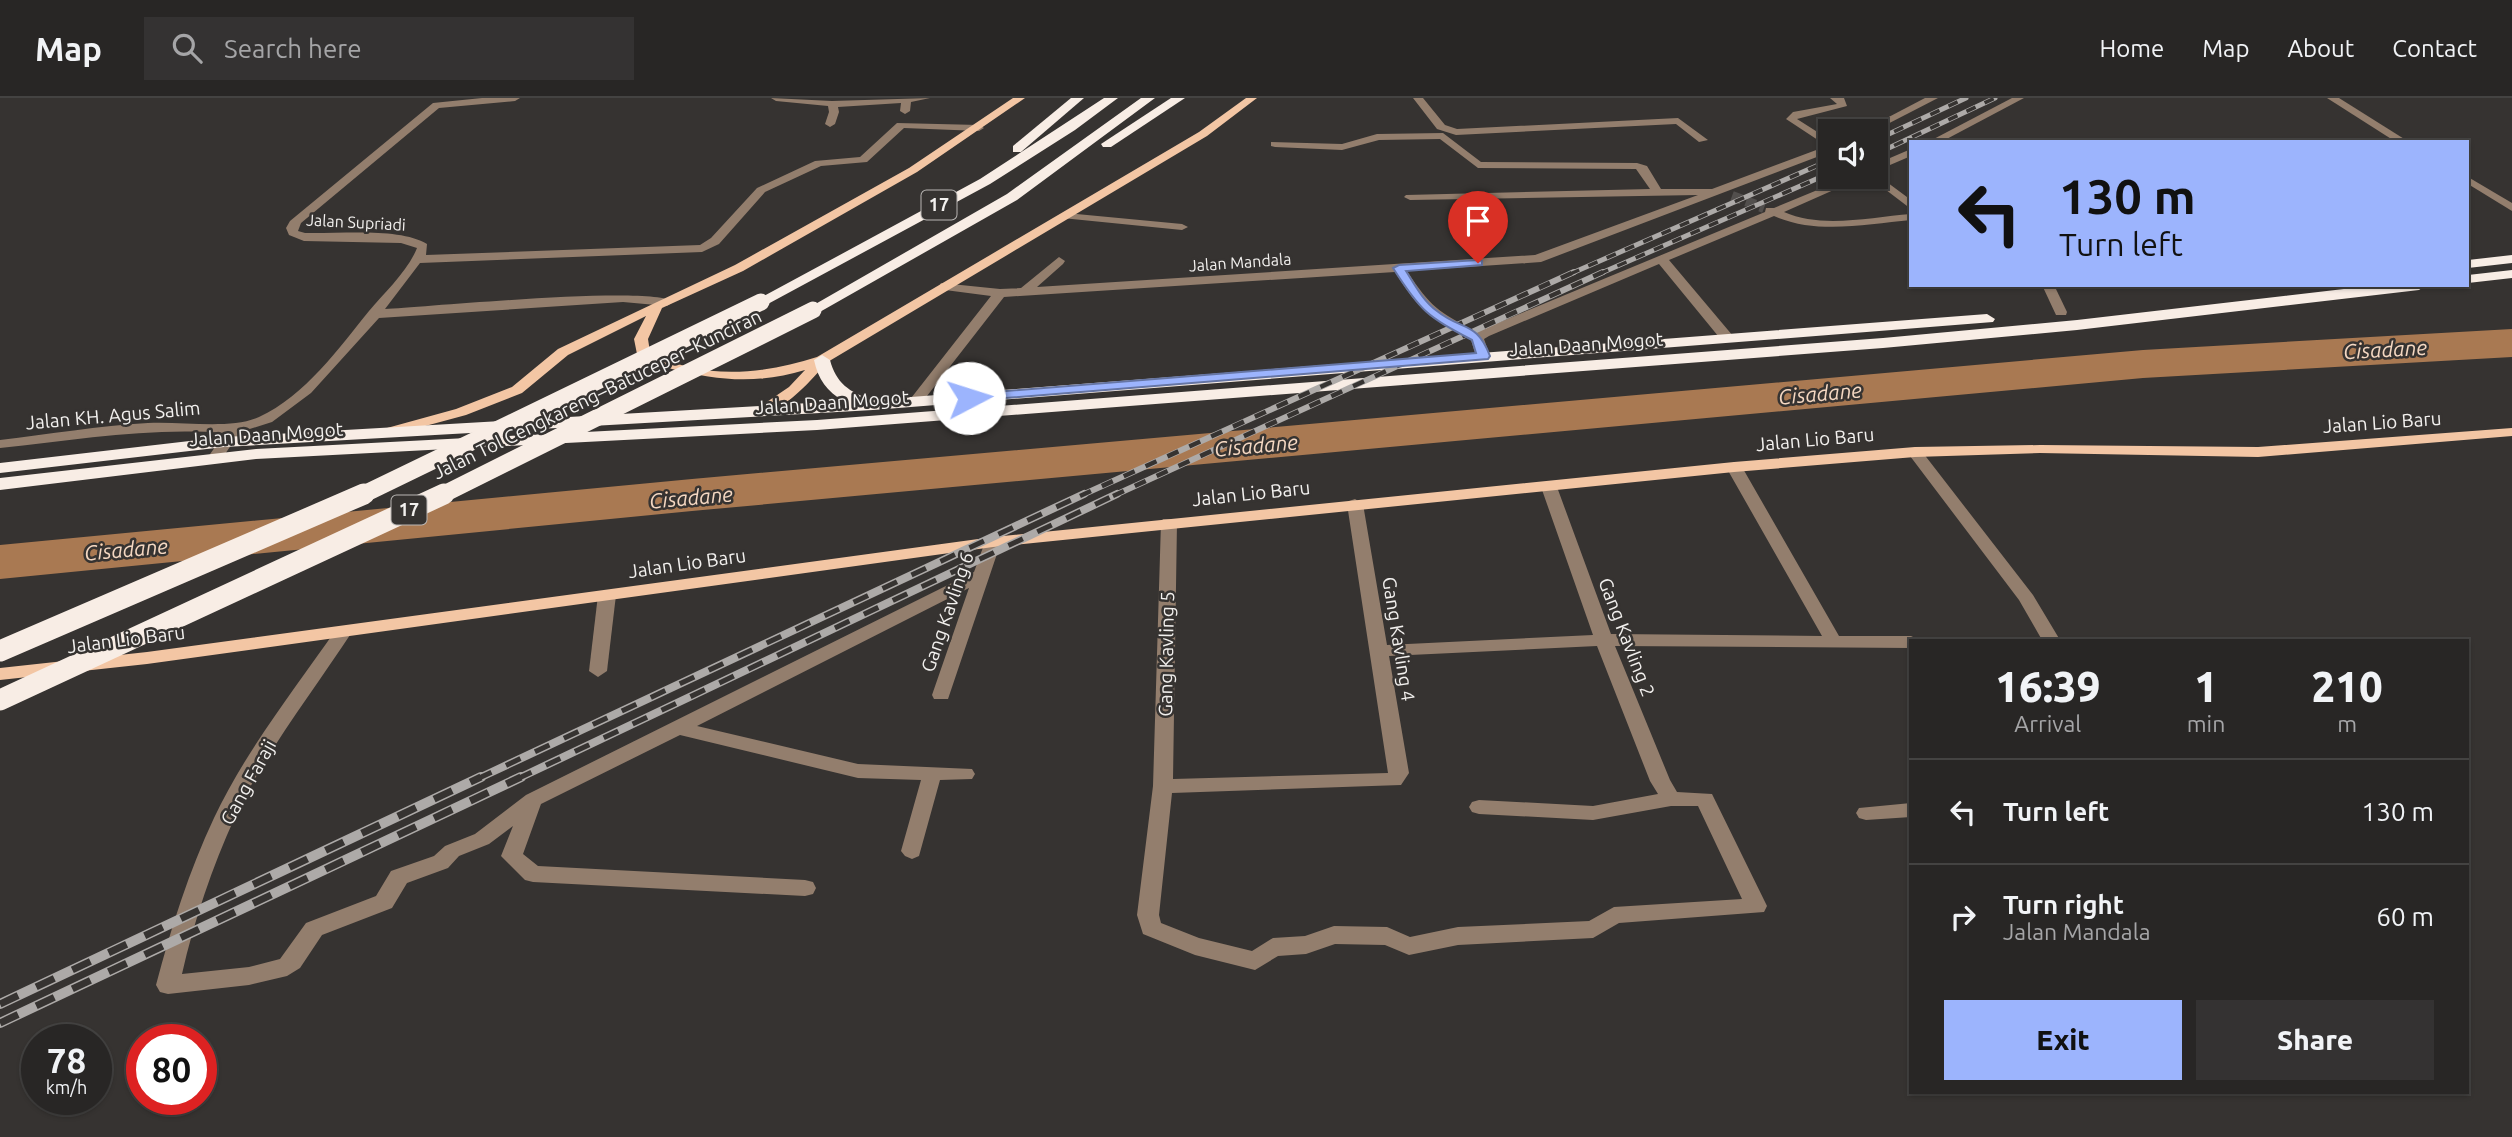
<!DOCTYPE html>
<html lang="en">
<head>
<meta charset="utf-8">
<style>
	body { margin:0; font-family:Ubuntu,sans-serif; background:#343232; color:#f1f3f6; height:100vh; display:flex; flex-direction:column; font-size:26px; white-space:nowrap }
	* { box-sizing:border-box; margin:0 }
	p { font-size:23px; color:#a5a5a7 }
	.icon { flex:none; width:38px; height:38px; fill:none; stroke:currentColor; stroke-width:2; stroke-linecap:round; stroke-linejoin:round }
	.map { position:relative; flex:1; overflow:hidden }
	.panel { position:absolute; left:1909px; top:541px; width:560px; height:455px; display:flex; flex-direction:column; background:#282625; border-radius:0px; box-shadow:0 2px 5px #0004,0 0 0 2px #444342 }
	.panel>* { flex:none }
	.hud { position:absolute; left:1909px; top:42px; width:560px; height:147px; border-radius:0px; box-shadow:0 2px 5px #0004,0 0 0 2px #444342; background:#9cb4fd; color:#111; overflow:hidden }
	.buttons { position:absolute; left:1818px; top:21px; display:grid; gap:14px }
	.buttons a { display:grid; place-items:center; width:70px; height:70px; border-radius:0px; background:#282625; box-shadow:0 2px 5px #0004,0 0 0 2px #444342; font-size:35px }
	.speed { position:absolute; left:21px; top:926px; display:flex; gap:14px; font-size:35px; font-weight:700; text-align:center }
	.speed>* { display:grid; place-content:center; width:91px; height:91px; border-radius:50%; background:#282625; box-shadow:0 2px 5px #0004,0 0 0 2px #444342; line-height:1 }
	.speed small { font-size:18px; font-weight:400 }
	.speed .limit { border:10px solid #d22; background:#fff; color:#111 }
	.pin { position:absolute; display:grid; place-items:center; width:60px; height:60px; color:#fff; margin:-72px -30px; border-radius:50% 50% 50% 0; rotate:-45deg; box-shadow:0 0 7px #0007 }
	.pin .icon { rotate:45deg }
	.me { position:absolute; width:77px; margin:-38px; rotate:85deg; stroke-linejoin:round; filter:drop-shadow(0 0 5px #0008) }
	.turn { display:flex; align-items:center; gap:24px; height:147px; padding:0 35px; font-size:32px }
	.turn .icon { width:91px; height:91px; stroke-width:2.5 }
	.turn b { display:block; font-size:49px; line-height:60px }
	.eta { display:flex; justify-content:space-evenly; align-items:center; height:119px; text-align:center }
	.eta b { font-size:42px; font-weight:800; line-height:49px }
	.cta { display:flex; gap:14px; margin-top:auto; padding:14px 35px }
	.cta a { flex:1; height:80px; border-radius:0px; background:#9cb4fd; color:#111; font-size:28px; font-weight:800; line-height:80px; text-align:center }
	.cta a+a { background:#343232; color:#f1f3f6 }
	ul { padding:0; list-style:none }
	li { display:flex; align-items:center; gap:21px; height:105px; padding:0 35px; border-top:2px solid #444342 }
	li div { flex:1 }
	li b { display:block; font-size:26px }
	li em { font-style:normal }
	header { display:flex; align-items:center; gap:42px; box-sizing:border-box; height:98px; padding:0 35px; background:#282625; border-bottom:2px solid #444342 }
	header strong { font-size:33px }
	nav { display:flex; gap:38px; margin-inline-start:auto; font-size:24px }
	.search { width:490px; height:63px; background:#343232; display:flex; align-items:center; gap:18px; box-sizing:border-box; padding:0 24px; border-radius:0px; color:#a5a5a7; font-size:26px }
	.map>svg:first-child { display:block }
	.lines { fill:none; stroke-linecap:round; stroke-linejoin:round }
	.river { fill:#a97952; fill-rule:evenodd }
	.minor-tunnel { stroke:#524f4d; stroke-width:10; stroke-dasharray:10 5; stroke-linecap:butt }
	.minor { fill:#937e6d; fill-rule:evenodd }
	.major { fill:#f3c6a4; fill-rule:evenodd }
	.highway { fill:#f8ede5; fill-rule:evenodd }
	.rail-far3-casing { stroke:#adaaa8; stroke-width:5 }
	.rail-far2-casing { stroke:#adaaa8; stroke-width:6 }
	.rail-far1-casing { stroke:#adaaa8; stroke-width:8 }
	.rail-casing { stroke:#adaaa8; stroke-width:10 }
	.rail-far3 { stroke:#363331; stroke-width:3.5; stroke-dasharray:10; stroke-linecap:butt }
	.rail-far2 { stroke:#363331; stroke-width:4.5; stroke-dasharray:12; stroke-linecap:butt }
	.rail-far1 { stroke:#363331; stroke-width:5; stroke-dasharray:16; stroke-linecap:butt }
	.rail { stroke:#363331; stroke-width:7; stroke-dasharray:20; stroke-linecap:butt }
	.highway-bridge-far1 { stroke:#f8ede5; stroke-width:17 }
	.highway-bridge { stroke:#f8ede5; stroke-width:21 }
	.route { fill:#9cb4fd; stroke:#6575a4; stroke-width:2 }
	.labels { text-anchor:middle; stroke-width:5; stroke-linejoin:round; paint-order:stroke }
	.far-street-label { font-size:16px; fill:#f2f0ee; stroke:#363331 }
	.shield { fill:#363331; stroke:#bab7b5; stroke-width:2 }
	.shield-label { font-size:18px; font-weight:bold; fill:#f2f0ee }
	.street-label { font-size:19px; fill:#f2f0ee; stroke:#363331 }
	.water-label { font-size:21px; font-style:italic; fill:#f5d8c2; stroke:#363331 }
</style>
</head>
<body>
<header>
<strong>Map</strong>
<div class="search"><svg class="icon" aria-label="search" viewBox="0 0 24 24"><circle cx="10" cy="10" r="6"/><path d="M15 15l6 6"/></svg>Search here</div>
<nav><a>Home</a><a>Map</a><a>About</a><a>Contact</a></nav>
</header>
<div class="map">
<svg width="2512" height="1039" viewBox="0 0 2512 1039">
	<rect width="100%" height="100%" fill="#363331"/>
	<g class="lines">
		<path class="river" d="M2512 231V259L2143 280 692 413 0 481V447L692 381 2143 252Z"/>
		<path class="minor-tunnel" d="M1732 98 1764 110"/>
		<g class="minor">
			<path d="M482 0H520L515 3 439 10 301 125 298 133 305 135C339 136 400 129 427 146L426 157 700 147 711 140 757 90 815 63 860 59 897 25 979 27 984 30 979 33 904 30 867 64 821 68 765 94 719 146 702 154 420 165 385 211C426 209 653 187 673 204L667 208 623 204 379 220 311 295 272 324 240 334 221 362H211L208 359 225 335C150 329 75 342 0 350V342C49 336 99 328 148 325 181 323 231 332 259 319 305 298 339 250 369 213 384 195 408 173 417 150L401 145 304 143 289 137 286 130 290 123 433 5Z"/>
			<path d="M771 0 832 3 930 0 911 4 910 13 905 16 900 13 901 5 838 9 839 14 835 26 830 29 825 26 829 14 828 8 776 3Z"/>
			<path d="M1413 0H1423L1445 27 1457 31 1678 20 1708 42 1699 44 1676 26 1456 37 1437 31Z"/>
			<path d="M1830 0H1844L1847 8 1797 21 1830 42V54L1541 164 1407 173C1431 210 1438 213 1476 234L1765 114 1766 110H1774L1849 79H1863L1784 114C1822 131 1871 119 1911 116V122C1866 126 1817 137 1774 118L1669 162 1733 238V244H1723L1659 166 1489 238 1484 241 1490 258 1483 262 1476 258 1471 242C1429 219 1421 215 1395 174L1004 199 920 307 915 308 908 304 991 198 945 192 939 188 941 185 1000 191 1021 190 1059 159 1065 163 1063 166 1037 189 1535 157 1698 97 1410 102 1404 99 1406 97 1650 91 1636 71 1478 70 1440 41 1379 42 1342 52 1275 49 1271 48V44L1342 46 1377 36 1443 35 1481 64 1637 65 1647 68 1661 91H1712L1827 48 1786 21 1793 14 1837 6Z"/>
			<path d="M1925 0H1938L1874 33H1862Z"/>
			<path d="M2012 0H2024L1941 44H1928Z"/>
			<path d="M2327 0H2339L2409 44H2396Z"/>
			<path d="M1911 51V58L1876 73V66Z"/>
			<path d="M1876 76 1911 102V111L1869 79H1876Z"/>
			<path d="M2468 79 2512 105V113L2468 86Z"/>
			<path d="M1066 115 1182 126 1188 129 1182 132 1062 120V116Z"/>
			<path d="M2042 187H2054L2067 214 2066 217H2056Z"/>
			<path d="M1915 349 1920 351 2033 497 2060 542H2042L2019 502 1907 354Z"/>
			<path d="M1734 364 1742 369 1839 538H1911L1919 542H1911V550L1615 548 1670 682 1677 694 1712 696 1767 808 1764 814 1619 825 1593 840 1458 847 1409 857 1385 847 1335 846 1306 856 1278 858 1255 872 1195 857 1143 836 1137 817 1153 688 1161 424 1163 421H1175L1177 424 1173 681 1388 675 1347 406 1349 403 1355 401 1363 406 1387 547 1593 537 1541 389 1549 384 1557 389 1611 536 1822 538 1726 369ZM1597 548 1650 683 1658 696 1593 708 1479 702 1472 704 1469 709 1472 714 1479 716 1593 722 1671 708H1698L1742 801 1614 809 1589 823 1458 829 1410 839 1387 829 1334 828 1305 838 1273 840 1252 853 1199 840 1161 825 1159 817 1172 695 1401 687 1409 675 1389 558Z"/>
			<path d="M993 439 1001 444 948 601H934L932 597 969 490 697 628 858 666 972 671 975 676 972 681 940 682 919 758 912 761 905 758 901 753 921 682 858 680 680 637 541 706 523 756 538 768 805 782 813 784 816 790 813 796 805 798 533 784 525 782 501 758 513 728 489 746 459 758 448 770 407 785 392 810 322 837 300 870 287 878 249 887 168 896 160 894 156 887C171 830 189 773 214 720 246 652 295 591 337 530L343 528 352 534C314 592 264 656 235 719 212 769 194 823 182 876L249 869 280 861 306 825 376 798 391 773 434 758 445 748 475 736 526 697 974 474 985 444Z"/>
			<path d="M607 492 616 497 607 573 598 579 589 573 598 497Z"/>
			<path d="M1911 705V719L1866 722 1859 720 1856 715 1859 710Z"/>
		</g>
		<g class="major">
			<path d="M1013 0H1025L917 74 743 173 662 210 648 241 650 254C702 283 764 276 817 259L1199 34 1246 0H1257L1207 38 826 265C813 281 776 322 754 317L752 314 789 289 805 272C759 286 718 283 672 271 660 267 646 265 637 256L634 241 646 218 568 257 522 295 466 317 392 337 385 333 387 330 456 311 512 289 558 251 735 167 909 70Z"/>
			<path d="M2512 330V338L2258 359 2040 355 1915 359 1734 374 993 449 147 566 0 582V570L147 554 993 439 1734 364 1915 349 2040 347 2258 349Z"/>
		</g>
		<g class="highway">
			<path d="M1071 0H1084L1021 54H1013V48Z"/>
			<path d="M1104 0H1118L1075 32 990 86 766 207H756L753 204 980 81Z"/>
			<path d="M1141 0H1155L1017 102 818 215 813 217 805 212 1007 96Z"/>
			<path d="M1171 0H1185L1111 49H1103L1101 46Z"/>
			<path d="M2512 157V165L2468 170V162Z"/>
			<path d="M2512 172V180L2468 185V177Z"/>
			<path d="M2378 187H2426L2419 192 2077 232 1883 250 817 332 256 361 0 392V380L256 351 817 322 1883 240 2077 222Z"/>
			<path d="M1987 216 1995 221 1993 224 873 312 224 349 0 375V365L224 339 844 303C827 294 818 281 814 262L822 257 830 262C836 285 849 294 872 302Z"/>
		</g>
		<defs>
			<g id="rail-far3">
				<path d="M1876 42 1966 0"/>
				<path d="M1876 56 1995 0"/>
				<path d="M1570 176 1830 62"/>
				<path d="M1599 176 1830 75"/>
			</g>
			<g id="rail-far2">
				<path d="M1080 398 1574 174"/>
				<path d="M1113 398 1603 174"/>
			</g>
			<g id="rail-far1">
				<path d="M477 681 1084 396"/>
				<path d="M517 681 1117 396"/>
			</g>
			<g id="rail">
				<path d="M0 906 481 679"/>
				<path d="M0 925 521 679"/>
			</g>
		</defs>
		<use href="#rail-far3" class="rail-far3-casing"/>
		<use href="#rail-far2" class="rail-far2-casing"/>
		<use href="#rail-far1" class="rail-far1-casing"/>
		<use href="#rail" class="rail-casing"/>
		<use href="#rail-far3" class="rail-far3"/>
		<use href="#rail-far2" class="rail-far2"/>
		<use href="#rail-far1" class="rail-far1"/>
		<use href="#rail" class="rail"/>
		<g class="highway-bridge-far1">
			<path d="M360 398 761 204"/>
			<path d="M440 398 813 212"/>
		</g>
		<g class="highway-bridge">
			<path d="M0 553 364 396"/>
			<path d="M0 602 444 396"/>
		</g>
	</g>
	<path class="route" d="M1478 162 1482 163V167L1406 173C1415 187 1423 203 1437 213 1462 233 1477 223 1490 258L1488 261 969 303 963 300 969 296 1476 255 1472 242C1427 218 1421 214 1393 170L1399 167Z"/>
	<g class="labels">
		<g class="far-street-label">
			<text transform="translate(356 124) rotate(3)" y="6">Jalan Supriadi</text>
			<text transform="translate(1240 164) rotate(-4)" y="6">Jalan Mandala</text>
		</g>
		<g class="shield">
			<rect x="921.5" y="92.5" width="35" height="29" rx="5"/>
			<rect x="391.5" y="397.5" width="35" height="29" rx="5"/>
		</g>
		<g class="shield-label">
			<text x="939" y="113">17</text>
			<text x="409" y="418">17</text>
		</g>
		<g class="street-label">
			<text transform="translate(1586 246) rotate(-4)" y="7">Jalan Daan Mogot</text>
			<text transform="translate(597 296) rotate(-26)" y="7">Jalan Tol Cengkareng–Batuceper–Kunciran</text>
			<text transform="translate(832 304) rotate(-4)" y="7">Jalan Daan Mogot</text>
			<text transform="translate(113 317) rotate(-5)" y="7">Jalan KH. Agus Salim</text>
			<text transform="translate(2382 324) rotate(-4)" y="7">Jalan Lio Baru</text>
			<text transform="translate(266 336) rotate(-4)" y="7">Jalan Daan Mogot</text>
			<text transform="translate(1815 341) rotate(-5)" y="7">Jalan Lio Baru</text>
			<text transform="translate(1251 395) rotate(-6)" y="7">Jalan Lio Baru</text>
			<text transform="translate(687 465) rotate(-8)" y="7">Jalan Lio Baru</text>
			<text transform="translate(947 514) rotate(-71)" y="7">Gang Kavling 6</text>
			<text transform="translate(1627 539) rotate(69)" y="7">Gang Kavling 2</text>
			<text transform="translate(126 541) rotate(-7)" y="7">Jalan Lio Baru</text>
			<text transform="translate(1399 541) rotate(81)" y="7">Gang Kavling 4</text>
			<text transform="translate(1166 556) rotate(-89)" y="7">Gang Kavling 5</text>
			<text transform="translate(248 684) rotate(-61)" y="7">Gang Faraji</text>
		</g>
		<g class="water-label">
			<text transform="translate(2385 252) rotate(-3)" y="7">Cisadane</text>
			<text transform="translate(1820 296) rotate(-5)" y="7">Cisadane</text>
			<text transform="translate(1256 348) rotate(-5)" y="7">Cisadane</text>
			<text transform="translate(691 400) rotate(-5)" y="7">Cisadane</text>
			<text transform="translate(126 452) rotate(-5)" y="7">Cisadane</text>
		</g>
	</g>
</svg>
<div class="buttons">
<a><svg class="icon" aria-label="sound" viewBox="0 0 24 24"><path d="M4 9h4l5-4v14l-5-4H4zM17 9q2 3 0 6"/></svg></a>
</div>
<div class="speed"><div>78<small>km/h</small></div><div class="limit">80</div></div>
<div class="pin" style="left:1478px;top:165px;background:#d93025"><svg class="icon" aria-label="arrive" viewBox="0 0 24 24"><path d="M6 21V4h12l-3 4 3 4H6"/></svg></div>
<svg class="me" style="left:969px;top:300px" viewBox="-20 -20 40 40"><circle r="19" fill="#fff"/><path d="M0-13L10 11 0 6-10 11z" fill="#9cb4fd"/></svg>
<div class="hud">
<div class="turn"><svg class="icon" aria-label="left" viewBox="0 0 24 24"><path d="M17 20v-9H6M10 6l-5 5 5 5"/></svg><div><b>130 m</b>Turn left</div></div>
</div>
<section class="panel">
<div class="eta">
<div><b>16:39</b><p>Arrival</p></div>
<div><b>1</b><p>min</p></div>
<div><b>210</b><p>m</p></div>
</div>
<ul>
<li><svg class="icon" aria-label="left" viewBox="0 0 24 24"><path d="M17 20v-9H6M10 6l-5 5 5 5"/></svg><div><b>Turn left</b></div><em>130 m</em></li>
<li><svg class="icon" aria-label="right" viewBox="0 0 24 24"><path d="M7 20v-9h11M14 6l5 5-5 5"/></svg><div><b>Turn right</b><p>Jalan Mandala</p></div><em>60 m</em></li>
</ul>
<div class="cta"><a>Exit</a><a>Share</a></div>
</section>
</div>
</body>
</html>
